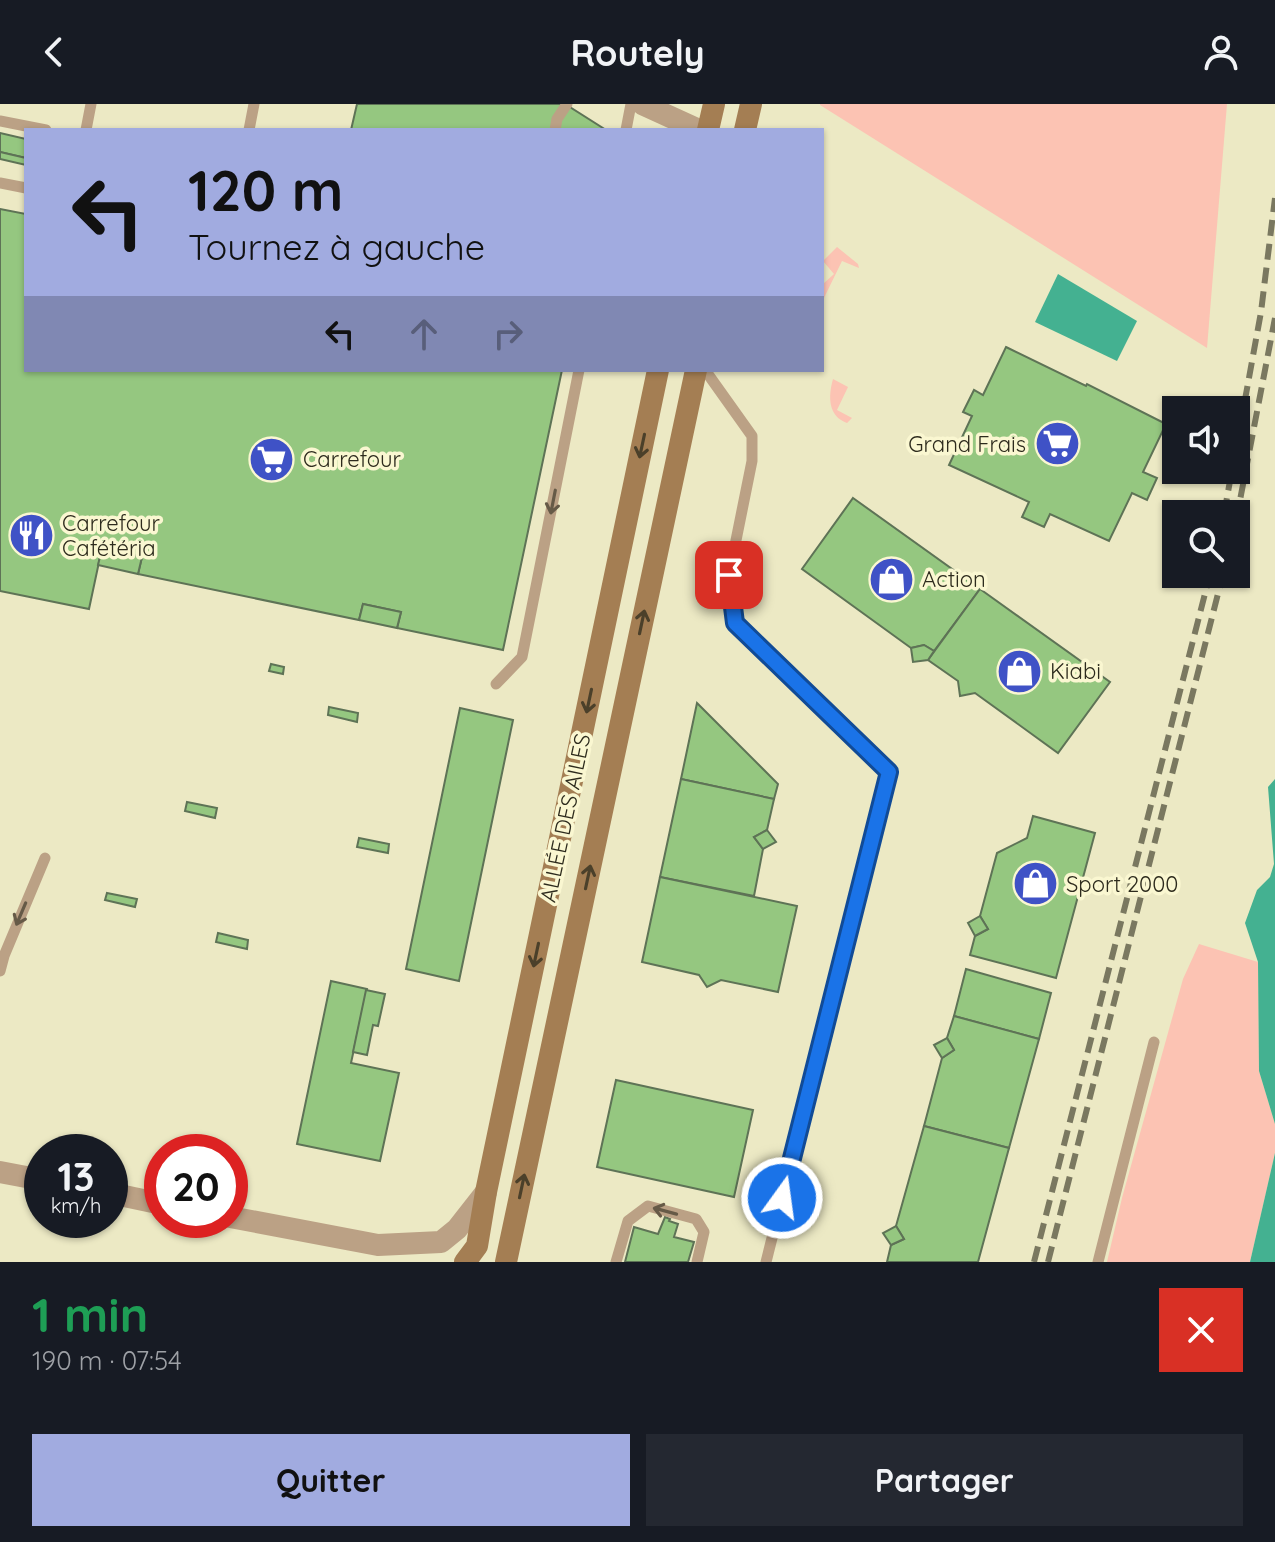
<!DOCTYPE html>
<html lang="fr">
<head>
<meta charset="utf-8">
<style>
	body { margin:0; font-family:Quicksand,sans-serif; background:#242831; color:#f1f3f6; height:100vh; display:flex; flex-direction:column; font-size:30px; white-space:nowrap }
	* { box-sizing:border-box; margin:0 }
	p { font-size:26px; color:#9ea1a6 }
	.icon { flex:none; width:44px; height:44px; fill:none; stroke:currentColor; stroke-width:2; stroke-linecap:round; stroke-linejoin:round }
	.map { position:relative; height:1158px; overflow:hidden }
	.drawer { display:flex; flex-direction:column; background:#171b24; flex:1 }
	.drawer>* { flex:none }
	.guide { position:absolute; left:24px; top:24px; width:800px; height:244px; border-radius:0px; box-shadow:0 2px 6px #0004; background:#a1abe0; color:#111; overflow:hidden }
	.tools { position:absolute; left:1162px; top:292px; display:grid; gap:16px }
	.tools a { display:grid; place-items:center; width:88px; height:88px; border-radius:0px; background:#171b24; box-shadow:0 2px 6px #0004; font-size:40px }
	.speed { position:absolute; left:24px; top:1030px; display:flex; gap:16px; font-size:40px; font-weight:700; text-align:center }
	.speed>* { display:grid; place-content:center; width:104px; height:104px; border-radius:50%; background:#171b24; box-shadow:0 2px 6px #0004; line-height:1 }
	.speed small { font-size:20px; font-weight:400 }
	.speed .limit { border:12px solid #d22; background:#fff; color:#111 }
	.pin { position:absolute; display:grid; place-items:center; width:68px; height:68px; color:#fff; margin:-34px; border-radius:16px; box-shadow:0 4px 12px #0006 }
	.me { position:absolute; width:88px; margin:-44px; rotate:14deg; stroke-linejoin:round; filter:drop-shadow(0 0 6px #0008) }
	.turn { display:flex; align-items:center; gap:28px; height:168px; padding:0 32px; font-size:36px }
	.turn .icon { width:104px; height:104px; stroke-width:2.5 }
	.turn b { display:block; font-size:56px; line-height:68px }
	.lanes { display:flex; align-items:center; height:76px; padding:0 32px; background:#0003; justify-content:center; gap:40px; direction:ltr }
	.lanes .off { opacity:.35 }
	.round { display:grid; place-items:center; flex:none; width:84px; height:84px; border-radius:0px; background:#242831 }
	.head { display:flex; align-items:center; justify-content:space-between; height:136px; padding:0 32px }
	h1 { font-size:48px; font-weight:800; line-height:60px; color:#1e9e55 }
	.button { display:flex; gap:16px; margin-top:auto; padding:16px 32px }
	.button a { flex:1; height:92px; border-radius:0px; background:#a1abe0; color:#111; font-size:32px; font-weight:800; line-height:92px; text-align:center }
	.button a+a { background:#242831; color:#f1f3f6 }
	header { display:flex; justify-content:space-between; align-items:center; height:104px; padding:0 32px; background:#171b24; font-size:36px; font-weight:800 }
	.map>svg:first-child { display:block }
	.green { fill:#fcc3b3 }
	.water { fill:#44b191 }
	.building { fill:#95c780; stroke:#5e7356; stroke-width:2 }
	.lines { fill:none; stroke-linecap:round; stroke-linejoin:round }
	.service { stroke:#bba185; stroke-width:11 }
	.minor { stroke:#bba185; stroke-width:22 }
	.secondary { stroke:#a47e53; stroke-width:22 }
	.rail { stroke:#7a7860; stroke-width:6; stroke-dasharray:16 8; stroke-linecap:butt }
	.oneway { stroke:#4b402a }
	.oneway2 { stroke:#665a47 }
	.route-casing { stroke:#114b97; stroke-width:20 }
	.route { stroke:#1a73e8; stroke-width:14 }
	.labels { text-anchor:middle; stroke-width:7; stroke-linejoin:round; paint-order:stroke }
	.poi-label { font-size:22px; fill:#2d2b1d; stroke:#faf7d1; text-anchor:start }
	.street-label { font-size:22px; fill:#2d2b1d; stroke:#faf7d1 }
</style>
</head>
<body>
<header><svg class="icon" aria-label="back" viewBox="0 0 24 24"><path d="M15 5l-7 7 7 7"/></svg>Routely<svg class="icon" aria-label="person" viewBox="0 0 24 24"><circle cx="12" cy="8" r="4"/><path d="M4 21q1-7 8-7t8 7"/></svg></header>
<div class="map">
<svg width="1275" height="1158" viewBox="0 0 1275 1158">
	<rect width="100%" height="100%" fill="#ece9c4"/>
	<g class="green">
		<path d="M820 0H1227L1207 244 820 1Z"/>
		<path d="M837 143 858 160 859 164 842 157 822 198V181L834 170 823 157Z"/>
		<path d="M833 275 848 283 837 306 852 314 847 319C828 312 828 293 833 275Z"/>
		<path d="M1199 840 1258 858 1259 967 1275 1020V1049L1250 1158H1107L1122 1094 1183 875Z"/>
	</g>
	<g class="water">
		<path d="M1058 170 1137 217 1117 257 1035 218Z"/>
		<path d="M1275 675V1020L1259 967 1258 858 1245 819 1257 786 1270 773 1274 760 1268 683Z"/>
		<path d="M1275 1049V1158H1250Z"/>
	</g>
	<g class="building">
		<path d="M357 0H565L606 26H351Z"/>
		<path d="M0 29 26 35V54L0 48Z"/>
		<path d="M0 48 26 54V61L0 55Z"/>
		<path d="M0 105 26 110V266H562L503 546 397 524 401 508 363 500 359 516 138 470 142 453 102 444 89 505 0 487Z"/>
		<path d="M1006 243 1086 282 1087 280 1166 320 1143 368 1157 374 1147 396 1132 389 1109 437 1050 410 1044 423 1022 413 1029 398 949 361 972 312 963 308 974 286 983 291Z"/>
		<path d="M853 394 980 485 934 547 924 541 911 544 802 465Z"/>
		<path d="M102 444 142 453 138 470 98 461Z"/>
		<path d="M980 485 1110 578 1058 649 975 589 960 592 958 577 928 556Z"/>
		<path d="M363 500 401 508 397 524 359 516Z"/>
		<path d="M924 541 934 547 928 556 913 558 911 544Z"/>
		<path d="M271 560 284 563 283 570 269 567Z"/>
		<path d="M697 599 778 680 774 695 681 675Z"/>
		<path d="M329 603 358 609 357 618 328 611Z"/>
		<path d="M460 604 513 616 459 877 406 865Z"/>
		<path d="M681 675 774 695 767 726 754 733 763 745 754 792 660 773Z"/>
		<path d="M187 698 217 704 215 714 185 707Z"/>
		<path d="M1033 712 1095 729 1056 874 970 851 975 832 988 825 980 812 997 749 1027 734Z"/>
		<path d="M767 726 776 738 763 745 754 733Z"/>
		<path d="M359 734 389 740 388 749 357 743Z"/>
		<path d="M660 773 797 802 778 888 721 876 707 883 699 871 642 858Z"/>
		<path d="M107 789 137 795 135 803 105 796Z"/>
		<path d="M980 812 988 825 975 832 968 819Z"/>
		<path d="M218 829 248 836 247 845 216 838Z"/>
		<path d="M966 865 1051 889 1039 935 954 912Z"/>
		<path d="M331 877 367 885 351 959 399 969 380 1057 297 1040Z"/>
		<path d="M366 886 385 890 378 922 373 921 367 951 353 948Z"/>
		<path d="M954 912 1039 935 1009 1044 924 1022 942 954 954 946 947 934Z"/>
		<path d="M947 934 954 946 942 954 934 941Z"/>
		<path d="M616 976 753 1006 734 1093 597 1063Z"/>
		<path d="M924 1022 1009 1044 978 1158H887L891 1141 904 1135 896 1122Z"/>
		<path d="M665 1113 670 1115 669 1117 678 1120 674 1133 694 1138 688 1158H625L634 1123 658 1130Z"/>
		<path d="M896 1122 904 1135 891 1141 883 1129Z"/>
	</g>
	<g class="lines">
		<g class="service">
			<path d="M0 17 46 26"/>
			<path d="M86 26 91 0"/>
			<path d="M249 26 254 0"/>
			<path d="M555 26 557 15 567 0"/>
			<path d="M626 26 631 0"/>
			<path d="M0 79 26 84"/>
			<path d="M705 266 752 332V357L729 471 735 519 889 668 766 1158"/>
			<path d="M496 580 522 553 579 266"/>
			<path d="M0 867 4 852 45 754"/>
			<path d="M616 1158 628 1117 648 1102 696 1115 704 1128 697 1158"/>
			<path d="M1098 1158 1154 938"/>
		</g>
		<g class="minor">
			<path d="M642 0 699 26"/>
			<path d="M0 1068 42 1076"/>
			<path d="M110 1089 162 1100"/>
			<path d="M230 1113 378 1141 441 1138 457 1125 486 1088"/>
		</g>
		<g class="secondary">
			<path d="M708 26 714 0"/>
			<path d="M745 26 751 0"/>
			<path d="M465 1158 477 1142 486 1088 658 266"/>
			<path d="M506 1158 696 266"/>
		</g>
		<g class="rail">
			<path d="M1236 345 1261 208 1275 94"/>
			<path d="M1224 410 1232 366"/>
			<path d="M1236 417 1275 214"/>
			<path d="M1034 1158 1210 470"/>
			<path d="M1048 1158 1223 470"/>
		</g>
	</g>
	<defs><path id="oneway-shaft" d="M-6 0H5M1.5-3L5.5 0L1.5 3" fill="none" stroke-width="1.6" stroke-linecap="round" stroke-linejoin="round" transform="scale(2)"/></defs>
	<g class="oneway">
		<use href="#oneway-shaft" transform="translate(642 342) rotate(102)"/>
		<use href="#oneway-shaft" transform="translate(642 518) rotate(-78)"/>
		<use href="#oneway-shaft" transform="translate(589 597) rotate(102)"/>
		<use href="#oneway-shaft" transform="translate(588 773) rotate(-78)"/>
		<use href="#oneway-shaft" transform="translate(536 851) rotate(102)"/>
		<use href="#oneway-shaft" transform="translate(522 1082) rotate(-78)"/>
	</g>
	<g class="oneway2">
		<use href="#oneway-shaft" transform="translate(553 398) rotate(101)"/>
		<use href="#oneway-shaft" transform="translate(21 810) rotate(113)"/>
		<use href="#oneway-shaft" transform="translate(665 1107) rotate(-165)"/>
	</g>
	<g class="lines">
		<defs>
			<path id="route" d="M729 471 735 519 889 668 782 1094"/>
		</defs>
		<use href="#route" class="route-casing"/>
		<use href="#route" class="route"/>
	</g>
	<defs>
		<symbol id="supermarket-disc" viewBox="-11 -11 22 22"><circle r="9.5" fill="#3f52c6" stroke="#faf7d1"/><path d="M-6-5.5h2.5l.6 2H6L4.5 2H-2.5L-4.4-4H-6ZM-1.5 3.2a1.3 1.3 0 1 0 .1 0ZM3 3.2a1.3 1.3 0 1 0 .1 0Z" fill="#fff"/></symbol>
		<symbol id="restaurant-disc" viewBox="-11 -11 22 22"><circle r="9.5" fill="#3f52c6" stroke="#faf7d1"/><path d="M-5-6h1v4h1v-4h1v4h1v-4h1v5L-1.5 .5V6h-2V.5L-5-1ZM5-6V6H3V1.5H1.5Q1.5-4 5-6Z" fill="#fff"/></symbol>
		<symbol id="shop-disc" viewBox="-11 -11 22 22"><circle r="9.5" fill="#3f52c6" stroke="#faf7d1"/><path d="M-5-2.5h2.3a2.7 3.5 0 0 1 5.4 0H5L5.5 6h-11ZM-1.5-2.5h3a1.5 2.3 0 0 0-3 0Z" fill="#fff"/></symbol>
	</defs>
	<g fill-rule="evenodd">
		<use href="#supermarket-disc" x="1032" y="314" width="51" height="51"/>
		<use href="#supermarket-disc" x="246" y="330" width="51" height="51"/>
		<use href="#restaurant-disc" x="6" y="406" width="51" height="51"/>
		<use href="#shop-disc" x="866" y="450" width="51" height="51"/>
		<use href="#shop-disc" x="994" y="542" width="51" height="51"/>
		<use href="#shop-disc" x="1010" y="754" width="51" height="51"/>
	</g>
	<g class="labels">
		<g class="poi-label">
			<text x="1026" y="348" text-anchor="end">Grand Frais</text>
			<text x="303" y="363">Carrefour</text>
			<text x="62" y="427">Carrefour<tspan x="62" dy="25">Cafétéria</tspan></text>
			<text x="922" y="483">Action</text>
			<text x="1050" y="575">Kiabi</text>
			<text x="1066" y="788">Sport 2000</text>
		</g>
		<g class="street-label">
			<text transform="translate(565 714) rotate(-78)" y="8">ALLÉE DES AILES</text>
		</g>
	</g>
</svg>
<div class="tools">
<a><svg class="icon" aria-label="sound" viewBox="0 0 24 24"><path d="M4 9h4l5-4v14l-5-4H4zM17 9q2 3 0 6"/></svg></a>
<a><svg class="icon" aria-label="search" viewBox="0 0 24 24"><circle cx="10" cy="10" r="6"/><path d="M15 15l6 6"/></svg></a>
</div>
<div class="speed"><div>13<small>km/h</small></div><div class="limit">20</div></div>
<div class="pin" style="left:729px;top:471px;background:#d93025"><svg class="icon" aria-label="arrive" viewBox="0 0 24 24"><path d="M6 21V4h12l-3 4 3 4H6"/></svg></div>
<svg class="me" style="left:782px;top:1094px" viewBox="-20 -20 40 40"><circle r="17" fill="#1a73e8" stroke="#fff" stroke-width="3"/><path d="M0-11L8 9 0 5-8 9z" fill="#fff"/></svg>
<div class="guide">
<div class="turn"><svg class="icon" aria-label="left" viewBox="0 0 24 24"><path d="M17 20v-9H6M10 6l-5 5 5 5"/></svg><div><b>120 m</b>Tournez à gauche</div></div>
<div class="lanes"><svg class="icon" aria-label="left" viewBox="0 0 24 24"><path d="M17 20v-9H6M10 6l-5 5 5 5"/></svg><svg class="icon off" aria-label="ahead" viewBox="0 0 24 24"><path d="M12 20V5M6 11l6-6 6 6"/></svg><svg class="icon off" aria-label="right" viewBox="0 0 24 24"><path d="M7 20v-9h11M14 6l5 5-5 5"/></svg></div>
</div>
</div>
<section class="drawer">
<div class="head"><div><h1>1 min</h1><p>190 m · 07:54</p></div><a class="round" style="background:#d93025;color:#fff"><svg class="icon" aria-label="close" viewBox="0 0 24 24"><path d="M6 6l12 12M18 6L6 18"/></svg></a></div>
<div class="button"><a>Quitter</a><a>Partager</a></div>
</section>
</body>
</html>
